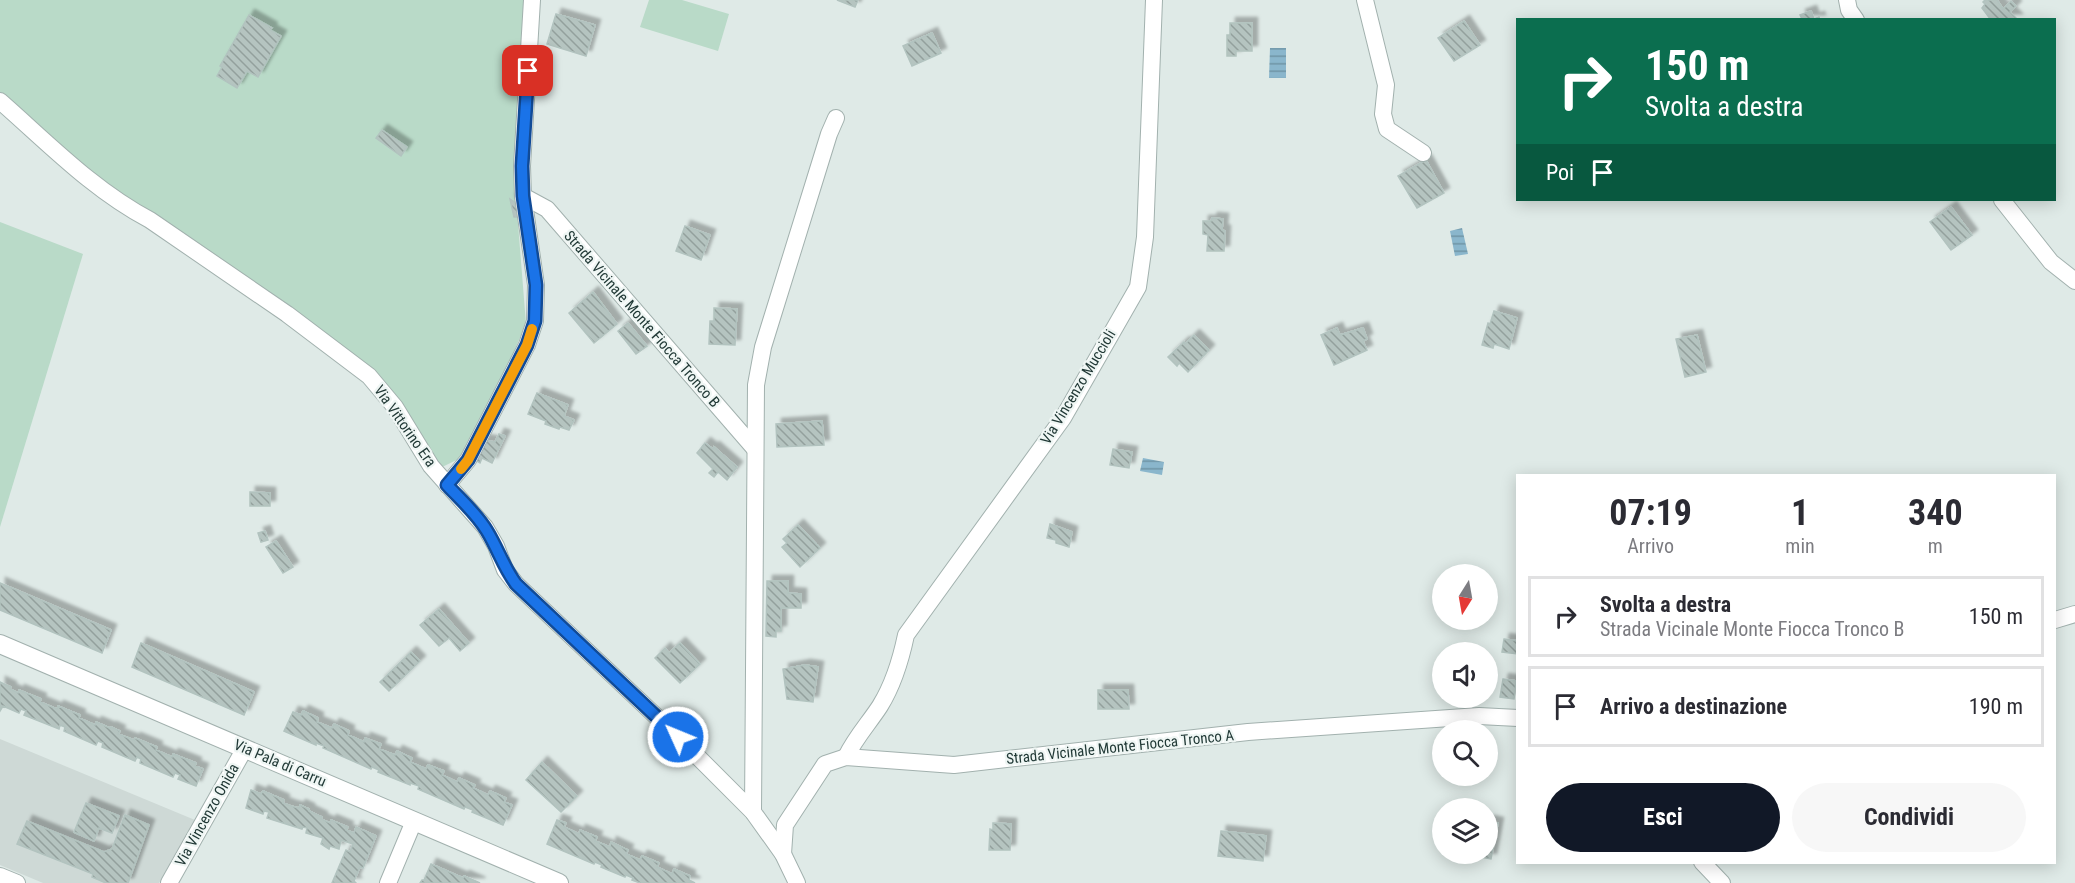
<!DOCTYPE html>
<html lang="it">
<head>
<meta charset="utf-8">
<style>
	body { margin:0; font-family:"Roboto Condensed",sans-serif; background:#f7f7f7; color:#2b2b33; height:100vh; display:flex; flex-direction:column; font-size:22px; white-space:nowrap }
	* { box-sizing:border-box; margin:0 }
	p { font-size:20px; color:#7c7c81 }
	.icon { flex:none; width:33px; height:33px; fill:none; stroke:currentColor; stroke-width:2; stroke-linecap:round; stroke-linejoin:round }
	.map { position:relative; flex:1; overflow:hidden }
	.drawer { position:absolute; left:1516px; top:474px; width:540px; height:390px; display:flex; flex-direction:column; background:#fff; border-radius:0px; box-shadow:0 3px 15px #0003 }
	.drawer>* { flex:none }
	.banner { position:absolute; left:1516px; top:18px; width:540px; height:183px; border-radius:0px; box-shadow:0 3px 15px #0003; background:#0b6e4f; color:#fff; overflow:hidden }
	.needle { width:39px; rotate:191deg }
	.fabs { position:absolute; left:1432px; top:564px; display:grid; gap:12px }
	.fabs a { display:grid; place-items:center; width:66px; height:66px; border-radius:50%; background:#fff; box-shadow:0 3px 15px #0003; font-size:30px }
	.pin { position:absolute; display:grid; place-items:center; width:51px; height:51px; color:#fff; margin:-26px; border-radius:12px; box-shadow:0 3px 9px #0006 }
	.me { position:absolute; width:66px; margin:-33px; rotate:314deg; stroke-linejoin:round; filter:drop-shadow(0 0 4px #0008) }
	.turn { display:flex; align-items:center; gap:21px; height:126px; padding:0 30px; font-size:27px }
	.turn .icon { width:78px; height:78px; stroke-width:2.5 }
	.turn b { display:block; font-size:42px; line-height:51px }
	.then { display:flex; align-items:center; height:57px; padding:0 30px; background:#0003; gap:12px; font-size:22px }
	.eta { display:flex; justify-content:space-evenly; align-items:center; height:102px; text-align:center }
	.eta b { font-size:36px; font-weight:700; line-height:42px }
	.button { display:flex; gap:12px; margin-top:auto; padding:12px 30px }
	.button a { flex:1; height:69px; border-radius:36px; background:#111827; color:#fff; font-size:24px; font-weight:700; line-height:69px; text-align:center }
	.button a+a { background:#f7f7f7; color:#2b2b33 }
	ul { padding:0; list-style:none }
	li { display:flex; align-items:center; gap:18px; height:81px; margin:0 12px 9px; padding:0 18px; border:3px solid #e1e1e2; border-radius:0px }
	li div { flex:1 }
	li b { display:block; font-size:22px }
	li em { font-style:normal }
	.map>svg:first-child { display:block }
	.built { fill:#ced9d6 }
	.grass { fill:#b9dac8 }
	.water { fill:url(#water-rules) }
	.building { fill:url(#building-back-hatch); stroke:#b2c3bf; stroke-width:1.5; filter:url(#shadow) }
	.lines { fill:none; stroke-linecap:round; stroke-linejoin:round }
	.minor-casing { stroke:#a2b1ae; stroke-width:18 }
	.tertiary-casing { stroke:#a2b1ae; stroke-width:20 }
	.minor { stroke:#fff; stroke-width:16 }
	.tertiary { stroke:#fff; stroke-width:18 }
	.route-casing { stroke:#114b97; stroke-width:15 }
	.route { stroke:#1a73e8; stroke-width:10 }
	.slow { stroke:#f59e0b; stroke-width:10 }
	.labels { text-anchor:middle; stroke-width:4.5; stroke-linejoin:round; paint-order:stroke }
	.street-label { font-size:15px; fill:#213936; stroke:#eff6f4 }
</style>
</head>
<body>
<div class="map">
<svg width="2075" height="883" viewBox="0 0 2075 883">
	<defs>
		<pattern id="water-rules" width="6" height="5" patternUnits="userSpaceOnUse" patternTransform="scale(1.5)"><rect width="6" height="5" fill="#8ab6cc"/><path d="M0 2.5h6" fill="none" stroke="#7095a6"/></pattern>
		<pattern id="building-back-hatch" width="6" height="6" patternUnits="userSpaceOnUse" patternTransform="scale(1.5)"><rect width="6" height="6" fill="#b5c4c0"/><path d="M-1 5l2 2M0 0l6 6M5-1l2 2" fill="none" stroke="#93a09d"/></pattern>
		<filter id="shadow"><feDropShadow dx="5.5" dy="-5.5" stdDeviation="1.5" flood-color="#0004"/></filter>
	</defs>
	<rect width="100%" height="100%" fill="#dfeae7"/>
	<path class="built" d="M0 739 195 820 159 883H43L0 865Z"/>
	<g class="grass">
		<path d="M0 0H525L520 56 515 186 526 324 469 454 438 469 365 373 0 110Z"/>
		<path d="M649 0H682L729 14 718 51 640 27Z"/>
		<path d="M0 222 83 254 0 527Z"/>
	</g>
	<g class="water">
		<path d="M1270 48H1286V78H1269Z"/>
		<path d="M1462 228 1468 254 1455 256 1450 231Z"/>
		<path d="M1143 458 1164 462 1162 475 1140 471Z"/>
	</g>
	<g class="building">
		<path d="M837 0H858L855 7Z"/>
		<path d="M1985 0H1997L2003 9 2011 1 2016 6 2010 12 2017 19 1991 20 1982 8 1985 4 1983 2Z"/>
		<path d="M1811 11 1814 19 1819 17 1820 20H1800L1802 19 1800 15Z"/>
		<path d="M556 14 595 25 586 56 547 44Z"/>
		<path d="M249 15 272 28 270 30 281 36 258 77 247 71 237 88 217 76 222 67 220 66Z"/>
		<path d="M1464 21 1480 45 1454 61 1438 38Z"/>
		<path d="M1230 23H1252V51H1236V56H1227V35H1230Z"/>
		<path d="M932 33 941 53 912 66 903 46Z"/>
		<path d="M382 130 407 147 401 156 376 138Z"/>
		<path d="M1426 160 1444 193 1417 208 1398 176Z"/>
		<path d="M510 199 516 203 518 217H514Z"/>
		<path d="M1951 207 1972 235 1951 250 1930 222Z"/>
		<path d="M1212 218 1223 219 1222 230 1225 231 1224 251H1207L1208 235 1203 234V221H1211Z"/>
		<path d="M685 226 710 235 701 260 676 251Z"/>
		<path d="M593 292 617 324 594 343 569 313Z"/>
		<path d="M714 308 737 309 735 345 709 344 710 321H714Z"/>
		<path d="M1494 311 1517 318 1509 349 1494 344 1493 348 1482 345 1488 323 1490 324Z"/>
		<path d="M628 323 647 346 636 354 618 331Z"/>
		<path d="M1337 328 1340 335 1363 328 1367 339 1363 341 1367 350 1334 365 1321 335Z"/>
		<path d="M1194 335 1209 350 1188 372 1179 363 1177 366 1168 357 1184 342 1185 344Z"/>
		<path d="M1697 335 1706 372 1685 377 1676 339Z"/>
		<path d="M537 393 568 405 564 416 574 420 569 430 560 427 559 429 545 424 546 421 528 414Z"/>
		<path d="M822 421 824 445 777 447 776 424Z"/>
		<path d="M499 434 505 436 492 463 482 458 480 463 475 460 484 440 495 442Z"/>
		<path d="M705 443 713 449 714 447 737 467 727 480 718 472 714 477 709 473 713 469 697 453Z"/>
		<path d="M1113 449 1132 452 1129 468 1110 465Z"/>
		<path d="M250 492 270 493V506H250Z"/>
		<path d="M1050 524 1072 532 1069 547 1056 543V540L1047 538Z"/>
		<path d="M798 525 820 548 800 567 782 547 787 543 783 539Z"/>
		<path d="M265 531 268 540 261 542 258 533Z"/>
		<path d="M276 541 293 567 283 573 266 547Z"/>
		<path d="M767 581H788V593L801 594V608H781V631H776V637L766 636Z"/>
		<path d="M0 583 111 630 102 653 0 610Z"/>
		<path d="M439 609 469 643 460 651 449 638 439 646 420 625Z"/>
		<path d="M1504 639 1518 641V654L1502 652Z"/>
		<path d="M141 643 254 692 244 715 132 667Z"/>
		<path d="M680 643 700 664 680 683 655 658 665 648 669 653Z"/>
		<path d="M411 652 420 661 389 691 380 682Z"/>
		<path d="M805 665 818 667 813 702 787 699 783 669Z"/>
		<path d="M1503 679 1516 681 1514 699 1500 697Z"/>
		<path d="M0 682 11 687 10 689 18 693 19 690 41 699 40 702 57 709 58 706 80 715 79 718 95 725 96 722 110 728 111 727 120 731 118 734 134 740 135 738 157 747 156 750 172 757 173 754 196 763 195 766 203 769 196 786 178 779 180 775 175 773 173 777 140 763 141 759 137 757 135 761 102 747 103 743 98 741 96 745 64 731 65 727 60 725 59 729 24 715 26 711 21 709 19 713 3 706 0 711Z"/>
		<path d="M1098 690H1128L1129 709H1098Z"/>
		<path d="M303 711 318 718 317 722 332 728 334 724 349 731 348 735 364 742 365 738 381 744 379 749 395 755 397 751 412 758 410 762 426 769 428 765 444 771 442 775 457 782 459 778 475 785 473 788 488 795 490 791 506 798 504 802 512 805 503 825 472 812 473 810 465 807 464 809 418 789 419 786 410 783V785L378 772 379 770 372 767 371 769 323 748 324 746 316 743V745L284 731 293 712 301 715Z"/>
		<path d="M542 762 577 796 561 812 526 780Z"/>
		<path d="M251 790 261 794 263 791 284 800 283 803 291 806 299 808 300 805 309 809V811L322 817 321 819 330 823 331 820 348 827 346 830 354 833 356 827 376 836 363 868 360 867 354 881 356 883H332L346 850 350 852 353 844 341 840 339 849 330 846 329 849 321 844 323 838 306 833 307 828 303 827 302 829 267 818 269 812 264 811 263 814 246 808Z"/>
		<path d="M86 803 119 816 112 833 99 828 94 841 74 832Z"/>
		<path d="M125 815 149 825 128 883H106L92 877 93 874 17 844 27 821 104 852 112 849Z"/>
		<path d="M557 820 566 823 564 827 579 834 580 830 597 837 595 841 610 847 611 842 628 850 626 854 640 860 642 856 659 863 657 867 672 874 674 869 690 876 689 880 695 883H640L632 880 633 878 626 875 625 877 601 867 602 865 595 862 594 864 547 844Z"/>
		<path d="M1488 821 1498 823 1491 859 1463 854H1488Z"/>
		<path d="M993 823 1011 824 1010 850H989L990 829 993 830Z"/>
		<path d="M1221 831 1266 836 1263 861 1218 856Z"/>
		<path d="M431 864 463 878 464 876 480 883H420L422 880H424Z"/>
	</g>
	<g class="lines">
		<defs>
			<g id="minor">
				<path d="M1365 0 1386 85 1383 114 1387 129 1423 153"/>
				<path d="M1847 0 1849 10 1856 20"/>
				<path d="M0 101C48 143 93 190 150 220L287 314 369 376 395 407 431 466 485 527 496 546 505 570 516 584 678 737 753 812 783 854 797 883"/>
				<path d="M523 196 547 209 755 449"/>
				<path d="M2002 200 2051 262 2075 281"/>
				<path d="M447 485 468 460 527 345 535 321 536 285 523 196 522 166 532 0"/>
				<path d="M2055 620 2075 614"/>
				<path d="M846 757C855 738 869 723 880 706 893 685 901 659 906 635L1063 418 1138 287 1145 237 1154 0"/>
				<path d="M753 812 756 385 763 347 829 134 836 118"/>
				<path d="M783 854 785 825 825 764 846 757 954 765 1248 732 1479 716 1518 718"/>
				<path d="M1702 862 1722 883"/>
				<path d="M0 876 17 883"/>
				<path d="M169 883 245 748"/>
				<path d="M388 883 414 821"/>
			</g>
			<path id="tertiary" d="M0 644 559 883"/>
		</defs>
		<use href="#minor" class="minor-casing"/>
		<use href="#tertiary" class="tertiary-casing"/>
		<use href="#minor" class="minor"/>
		<use href="#tertiary" class="tertiary"/>
	</g>
	<g class="lines">
		<defs>
			<path id="route" d="M528 71 522 166 523 196 536 285 535 321 527 345 468 460 447 485C460 499 477 514 487 531 498 549 503 566 516 584L678 737"/>
		</defs>
		<use href="#route" class="route-casing"/>
		<use href="#route" class="route"/>
		<path class="slow" d="M461 469 468 460 527 345 532 329"/>
	</g>
	<g class="labels">
		<g class="street-label">
			<text transform="translate(642 319) rotate(49)" y="5">Strada Vicinale Monte Fiocca Tronco B</text>
			<text transform="translate(1078 387) rotate(-59)" y="5">Via Vincenzo Muccioli</text>
			<text transform="translate(405 426) rotate(55)" y="5">Via Vittorino Era</text>
			<text transform="translate(1120 747) rotate(-6)" y="5">Strada Vicinale Monte Fiocca Tronco A</text>
			<text transform="translate(280 763) rotate(23)" y="5">Via Pala di Carru</text>
			<text transform="translate(207 815) rotate(-61)" y="5">Via Vincenzo Onida</text>
		</g>
	</g>
</svg>
<div class="fabs">
<a><svg class="needle" viewBox="-14 -14 28 28"><path d="M0-13l5 13h-10z" fill="#e53935"/><path d="M0 13l5-13h-10z" fill="#7c7c81"/></svg></a>
<a><svg class="icon" aria-label="sound" viewBox="0 0 24 24"><path d="M4 9h4l5-4v14l-5-4H4zM17 9q2 3 0 6"/></svg></a>
<a><svg class="icon" aria-label="search" viewBox="0 0 24 24"><circle cx="10" cy="10" r="6"/><path d="M15 15l6 6"/></svg></a>
<a><svg class="icon" aria-label="layers" viewBox="0 0 24 24"><path d="M12 4l9 5-9 5-9-5zM3 14l9 5 9-5"/></svg></a>
</div>
<div class="pin" style="left:528px;top:71px;background:#d93025"><svg class="icon" aria-label="arrive" viewBox="0 0 24 24"><path d="M6 21V4h12l-3 4 3 4H6"/></svg></div>
<svg class="me" style="left:678px;top:737px" viewBox="-20 -20 40 40"><circle r="17" fill="#1a73e8" stroke="#fff" stroke-width="3"/><path d="M0-11L8 9 0 5-8 9z" fill="#fff"/></svg>
<div class="banner">
<div class="turn"><svg class="icon" aria-label="right" viewBox="0 0 24 24"><path d="M7 20v-9h11M14 6l5 5-5 5"/></svg><div><b>150 m</b>Svolta a destra</div></div>
<div class="then">Poi<svg class="icon" aria-label="arrive" viewBox="0 0 24 24"><path d="M6 21V4h12l-3 4 3 4H6"/></svg></div>
</div>
<section class="drawer">
<div class="eta">
<div><b>07:19</b><p>Arrivo</p></div>
<div><b>1</b><p>min</p></div>
<div><b>340</b><p>m</p></div>
</div>
<ul>
<li><svg class="icon" aria-label="right" viewBox="0 0 24 24"><path d="M7 20v-9h11M14 6l5 5-5 5"/></svg><div><b>Svolta a destra</b><p>Strada Vicinale Monte Fiocca Tronco B</p></div><em>150 m</em></li>
<li><svg class="icon" aria-label="arrive" viewBox="0 0 24 24"><path d="M6 21V4h12l-3 4 3 4H6"/></svg><div><b>Arrivo a destinazione</b></div><em>190 m</em></li>
</ul>
<div class="button"><a>Esci</a><a>Condividi</a></div>
</section>
</div>
</body>
</html>
